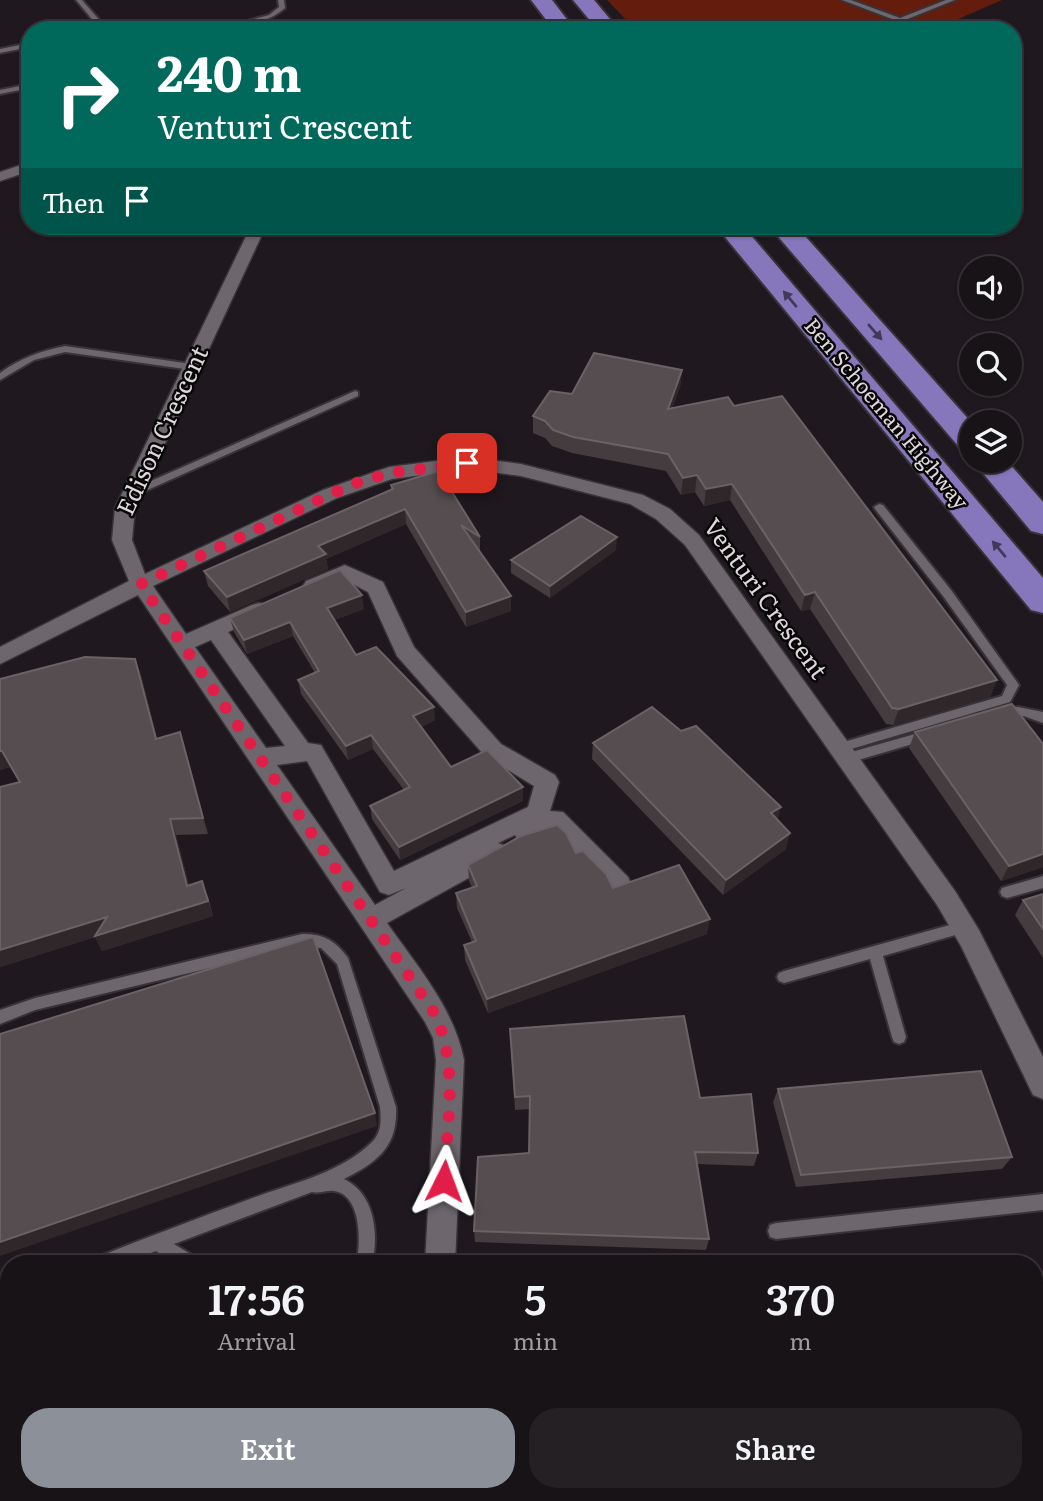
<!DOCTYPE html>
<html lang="en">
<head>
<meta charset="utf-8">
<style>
	body { margin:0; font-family:Literata,serif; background:#242024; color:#f1f3f6; height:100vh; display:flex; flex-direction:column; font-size:26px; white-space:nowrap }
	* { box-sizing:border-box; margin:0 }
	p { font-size:23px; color:#9e9ea1 }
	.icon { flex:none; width:38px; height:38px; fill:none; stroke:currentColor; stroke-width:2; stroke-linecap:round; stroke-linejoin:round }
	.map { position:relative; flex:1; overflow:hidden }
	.sheet { position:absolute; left:0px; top:1255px; width:1043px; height:247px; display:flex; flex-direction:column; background:#171317; border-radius:28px 28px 0 0; box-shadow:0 2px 5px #0004,0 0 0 2px #363236 }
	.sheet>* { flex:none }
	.banner { position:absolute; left:21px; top:21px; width:1001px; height:214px; border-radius:28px; box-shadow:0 2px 5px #0004,0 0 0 2px #363236; background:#00695c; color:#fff; overflow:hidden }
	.fabs { position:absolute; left:959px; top:256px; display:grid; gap:14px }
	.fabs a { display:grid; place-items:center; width:63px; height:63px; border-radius:50%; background:#171317; box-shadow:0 2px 5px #0004,0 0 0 2px #363236; font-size:35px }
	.pin { position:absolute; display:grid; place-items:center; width:60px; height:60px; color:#fff; margin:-30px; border-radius:14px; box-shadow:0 4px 10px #0006 }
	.me { position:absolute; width:77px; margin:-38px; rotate:3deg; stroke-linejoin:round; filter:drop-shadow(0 0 5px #0008) }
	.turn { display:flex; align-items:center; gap:24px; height:147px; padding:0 21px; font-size:32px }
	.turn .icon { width:91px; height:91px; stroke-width:2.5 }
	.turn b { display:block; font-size:49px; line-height:60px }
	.then { display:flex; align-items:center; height:66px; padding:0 21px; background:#0003; gap:14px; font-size:26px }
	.eta { display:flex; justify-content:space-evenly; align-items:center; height:119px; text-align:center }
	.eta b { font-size:42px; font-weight:600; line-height:49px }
	.action { display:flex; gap:14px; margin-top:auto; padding:14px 21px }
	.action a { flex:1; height:80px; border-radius:28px; background:#8c9099; color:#fff; font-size:28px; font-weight:600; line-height:80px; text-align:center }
	.action a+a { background:#242024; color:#f1f3f6 }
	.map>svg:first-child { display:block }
	.green { fill:#641c0d }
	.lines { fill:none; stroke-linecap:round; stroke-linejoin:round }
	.service-casing { stroke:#373337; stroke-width:4 }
	.minor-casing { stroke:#373337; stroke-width:3 }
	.motorway-casing { stroke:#373337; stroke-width:4 }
	.service { fill:#6d666d; fill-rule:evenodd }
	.minor { fill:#6d666d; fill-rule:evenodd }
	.motorway { fill:#8677bc; fill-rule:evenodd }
	.wall { fill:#443c3e }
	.shaded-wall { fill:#2f272a }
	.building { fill:#554d4f; stroke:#6a6265; stroke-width:2 }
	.oneway { fill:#413958 }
	.route { stroke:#e11d48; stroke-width:12; stroke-dasharray:0 21.6 }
	.labels { text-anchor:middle; stroke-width:5; stroke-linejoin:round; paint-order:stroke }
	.far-street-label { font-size:21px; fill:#dcd8db; stroke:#080607 }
	.street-label { font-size:24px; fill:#dcd8db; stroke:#080607 }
</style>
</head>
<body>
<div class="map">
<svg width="1043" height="1501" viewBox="0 0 1043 1501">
	<rect width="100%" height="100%" fill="#1f191f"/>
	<path class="green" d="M607 0H1002L933 30H636Z"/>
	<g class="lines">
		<defs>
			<g id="service">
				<path d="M76 0H82L108 30H101Z"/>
				<path d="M278 0H284L285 8C268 23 236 30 214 30L269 15 279 7Z"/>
				<path d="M842 0H851L900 18 946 0H955L900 22Z"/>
				<path d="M30 43V47L0 53V49Z"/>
				<path d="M30 84V88L0 94V90Z"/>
				<path d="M65 346 192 364 197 367 192 370 65 352 34 360 0 380V373C20 358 41 351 65 346Z"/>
				<path d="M355 391 358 392V396L134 496H126L125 494 126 492Z"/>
				<path d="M879 504 883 505 951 590 1019 685 1010 702 841 752 837 750 835 747 837 744 1002 696 1007 685 943 596 875 509 874 507Z"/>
				<path d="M1018 707 1043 712V723L1024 716 1003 718 997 713 1003 708Z"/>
				<path d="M929 730 933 732 935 735 933 738 848 763 844 761 842 758 844 755 848 753Z"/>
				<path d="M1043 876V888L1007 898 1002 896 1000 892 1002 888Z"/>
				<path d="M964 921 969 923 971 927 969 931 883 956 906 1037 904 1042 899 1044 894 1042 892 1037 870 959 784 983 779 981 777 977 779 973 784 971Z"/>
				<path d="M302 934C323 933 336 941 348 958L396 1107C398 1147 377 1162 344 1179 375 1194 379 1234 372 1264H356C361 1244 362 1195 334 1191 327 1190 320 1194 312 1192L174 1244 197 1258 199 1264H175L156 1251 123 1264H93L95 1258C150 1236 205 1216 261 1195 298 1182 343 1171 372 1142 382 1132 381 1120 380 1107L337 964 321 948 302 946 35 1010 0 1024V1010L35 998Z"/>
				<path d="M1043 1194V1210L776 1239 770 1237 768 1231 770 1225 776 1223Z"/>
				<path d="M9 1291V1307L0 1310V1294Z"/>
				<path d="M360 1493H378L377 1501H359Z"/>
				<rect x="633" y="1493" width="18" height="8"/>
			</g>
			<g id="minor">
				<path d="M30 162V171L0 181V172Z"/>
				<path d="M251 226H266L135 508 132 540 145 574 323 490 389 467 467 457 521 464 643 495 670 509 699 535 955 891 979 930 1043 1057V1099L1033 1095 961 946 937 905 685 545 656 519 630 504 521 476 467 469 392 479 337 498 153 586 186 634 252 605 259 603 266 605 269 610 266 615 228 632 308 743 321 745 394 871 528 807 534 786 485 756 397 656 368 592 345 580 313 593 306 591 303 586 306 581 345 565 383 582 414 647 501 744 555 775 559 782 550 811 563 812 628 877 631 884 628 891 619 894 610 891 552 832 527 844 519 841 515 835 498 843 503 845 506 852 503 859 387 923C417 966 454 1008 464 1060L455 1264H425L436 1060 433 1038 425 1022 138 595 0 664V647L129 581 112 540 115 508ZM211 640 285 746 266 748 195 647ZM307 761 380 892 389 895 406 888 375 905 277 765Z"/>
				<path d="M410 1493H444L443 1501H409Z"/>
			</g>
			<g id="motorway">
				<path d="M531 0H552L575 30H554Z"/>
				<path d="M573 0H594L619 30H598Z"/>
				<path d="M716 226H743L1043 578V613L1031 610Z"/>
				<path d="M769 226H796L971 422V451L960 448Z"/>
				<path d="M972 460H1006L1043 502V534L1031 531Z"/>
			</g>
		</defs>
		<use href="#service" class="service-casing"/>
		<use href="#minor" class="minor-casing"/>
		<use href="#motorway" class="motorway-casing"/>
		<use href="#service" class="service"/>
		<use href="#minor" class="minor"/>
		<use href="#motorway" class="motorway"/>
	</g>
	<g class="wall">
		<path d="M682 370 680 387 672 408 734 406 997 680 990 697 893 725 886 724 810 609 801 611 730 500 704 506 695 492 681 495 666 471 572 453 552 446 545 438 533 433V416L572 394Z"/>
		<path d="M439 471 480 537V552L511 596V611L466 627 406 524 326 559 328 569 230 612 208 586 204 571 391 490V485Z"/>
		<path d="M616 550 550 598 511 573V560Z"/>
		<path d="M364 609 334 620 356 655 435 720 421 727 451 767 523 801 400 860 372 819 370 806 404 790 373 749 348 760 301 694 298 680 315 673 293 636 247 654 234 632 230 618Z"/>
		<path d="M135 659 141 675 157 738 180 732 185 749 208 834 176 835 189 885 208 896 213 916 102 951 95 937 0 967V787L19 782 10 767 0 770V679Z"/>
		<path d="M915 732 1043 744V867L1001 881 909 748Z"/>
		<path d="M593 743 777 820 786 849 723 895 592 759Z"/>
		<path d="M576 853 613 888 707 934 488 1013 465 960 464 945 472 942 457 908 456 893 472 887 469 881 468 865Z"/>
		<path d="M1043 894V958L1015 915 1023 900Z"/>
		<path d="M510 1029 700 1098 758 1153 754 1166 697 1164 709 1239 706 1250 475 1242 474 1231 529 1153 530 1109 515 1110Z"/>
		<path d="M778 1089 1012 1157 1002 1169 796 1187 773 1102Z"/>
	</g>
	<g class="shaded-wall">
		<path d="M682 370 680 387 666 426 668 409Z"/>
		<path d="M697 475 695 492 681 495 683 478Z"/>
		<path d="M732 484 730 500 704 506 706 489Z"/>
		<path d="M405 509 406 524 326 559 328 569 230 612 227 597 318 546Z"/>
		<path d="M617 537 616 550 550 598V586Z"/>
		<path d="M815 592 810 609 801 611 805 595Z"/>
		<path d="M362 595 364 609 329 622 327 608Z"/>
		<path d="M511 596V611L466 627V612Z"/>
		<path d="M290 622 293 636 247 654 244 640Z"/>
		<path d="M135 659 141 675 161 755 156 739Z"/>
		<path d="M997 680 990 697 893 725 899 709Z"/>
		<path d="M434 707 435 720 414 730 413 716Z"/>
		<path d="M180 732 185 749 208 834 203 818Z"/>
		<path d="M371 735 373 749 348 760 346 746Z"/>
		<path d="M0 751H2L10 767 0 770Z"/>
		<path d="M523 787V801L400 860 399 847Z"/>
		<path d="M781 807 777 822 771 813Z"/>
		<path d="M170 819 176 835 193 901 187 886Z"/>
		<path d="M790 833 786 849 723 895 726 880Z"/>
		<path d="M1043 854V867L1001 881 1009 866Z"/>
		<path d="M202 881 213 916 102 951 95 937 0 967V950L107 917Z"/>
		<path d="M710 919 707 934 488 1013 487 999Z"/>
		<path d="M375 1113 377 1126 0 1256V1242Z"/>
		<path d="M338 1493H343L342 1501H337Z"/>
	</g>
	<g class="building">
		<path d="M594 353 682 370 668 409 728 397 734 406 782 396 997 680 899 709 892 708 815 592 805 595 732 484 706 489 697 475 683 478 668 454 573 437 553 430 545 421 533 416 550 391 572 394Z"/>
		<path d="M439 471 480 537 461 525 511 596 466 612 405 509 318 546 326 554 227 597 204 571 393 489 391 485Z"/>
		<path d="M581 516 617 537 550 586 511 560Z"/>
		<path d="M340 570 362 595 327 608 356 655 376 647 434 707 413 716 451 767 487 750 523 787 399 847 370 806 410 787 371 735 346 746 298 680 319 671 290 622 244 640 230 618Z"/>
		<path d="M85 657 135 659 156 739 180 732 203 818 170 819 187 886 202 881 208 901 95 936 107 917 0 950V787L20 782 2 751H0V679Z"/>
		<path d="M1012 704 1043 744V854L1009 866 915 732Z"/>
		<path d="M652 707 681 731 696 726 781 807 771 813 790 833 726 880 593 743Z"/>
		<path d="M557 825 566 833 576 853 583 851 606 874 613 888 679 865 710 919 487 999 464 945 476 941 456 893 477 886 468 865 521 836Z"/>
		<path d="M1043 894V929L1023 900Z"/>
		<path d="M313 937 375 1113 0 1242V1034Z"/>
		<path d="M684 1016 700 1098 751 1094 758 1153 695 1152 709 1239 474 1231 478 1157 529 1153 530 1096 515 1097 510 1029Z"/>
		<path d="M981 1071 1012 1157 801 1175 778 1089Z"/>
		<path d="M0 1335H9V1493H338L337 1501H0Z"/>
	</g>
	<defs><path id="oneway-solid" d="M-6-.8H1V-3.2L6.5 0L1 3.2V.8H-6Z" transform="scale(1.75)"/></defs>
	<g class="oneway">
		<use href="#oneway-solid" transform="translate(790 299) rotate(-130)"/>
		<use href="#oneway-solid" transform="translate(875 332) rotate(49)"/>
		<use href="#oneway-solid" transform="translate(999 549) rotate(-130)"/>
	</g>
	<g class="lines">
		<path class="route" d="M444 1181C447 1124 459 1068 435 1014L141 584 353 484 389 473 467 463"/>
	</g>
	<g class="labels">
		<g class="far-street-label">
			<text transform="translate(886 414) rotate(50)" y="7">Ben Schoeman Highway</text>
		</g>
		<g class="street-label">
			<text transform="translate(163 431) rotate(-65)" y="8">Edison Crescent</text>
			<text transform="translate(765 599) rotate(54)" y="8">Venturi Crescent</text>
		</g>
	</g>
</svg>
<div class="fabs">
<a><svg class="icon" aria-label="sound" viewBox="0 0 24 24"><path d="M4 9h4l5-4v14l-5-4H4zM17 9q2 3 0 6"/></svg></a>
<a><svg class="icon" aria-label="search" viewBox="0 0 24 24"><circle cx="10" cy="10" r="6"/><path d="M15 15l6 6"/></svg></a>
<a><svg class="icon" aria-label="layers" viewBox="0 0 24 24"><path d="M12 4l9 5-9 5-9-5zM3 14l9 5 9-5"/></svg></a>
</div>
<div class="pin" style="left:467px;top:463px;background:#d93025"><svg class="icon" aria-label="arrive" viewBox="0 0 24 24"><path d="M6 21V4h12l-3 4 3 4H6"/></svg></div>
<svg class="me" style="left:444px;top:1181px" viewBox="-20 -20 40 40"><path d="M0-17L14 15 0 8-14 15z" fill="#e11d48" stroke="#fff" stroke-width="4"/></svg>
<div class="banner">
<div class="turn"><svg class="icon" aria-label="right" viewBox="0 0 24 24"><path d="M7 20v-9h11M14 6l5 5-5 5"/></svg><div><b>240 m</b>Venturi Crescent</div></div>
<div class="then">Then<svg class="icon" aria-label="arrive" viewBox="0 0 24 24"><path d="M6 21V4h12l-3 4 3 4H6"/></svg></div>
</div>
<section class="sheet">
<div class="eta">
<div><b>17:56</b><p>Arrival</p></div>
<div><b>5</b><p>min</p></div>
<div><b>370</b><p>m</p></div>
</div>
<div class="action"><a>Exit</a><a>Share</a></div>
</section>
</div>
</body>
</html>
